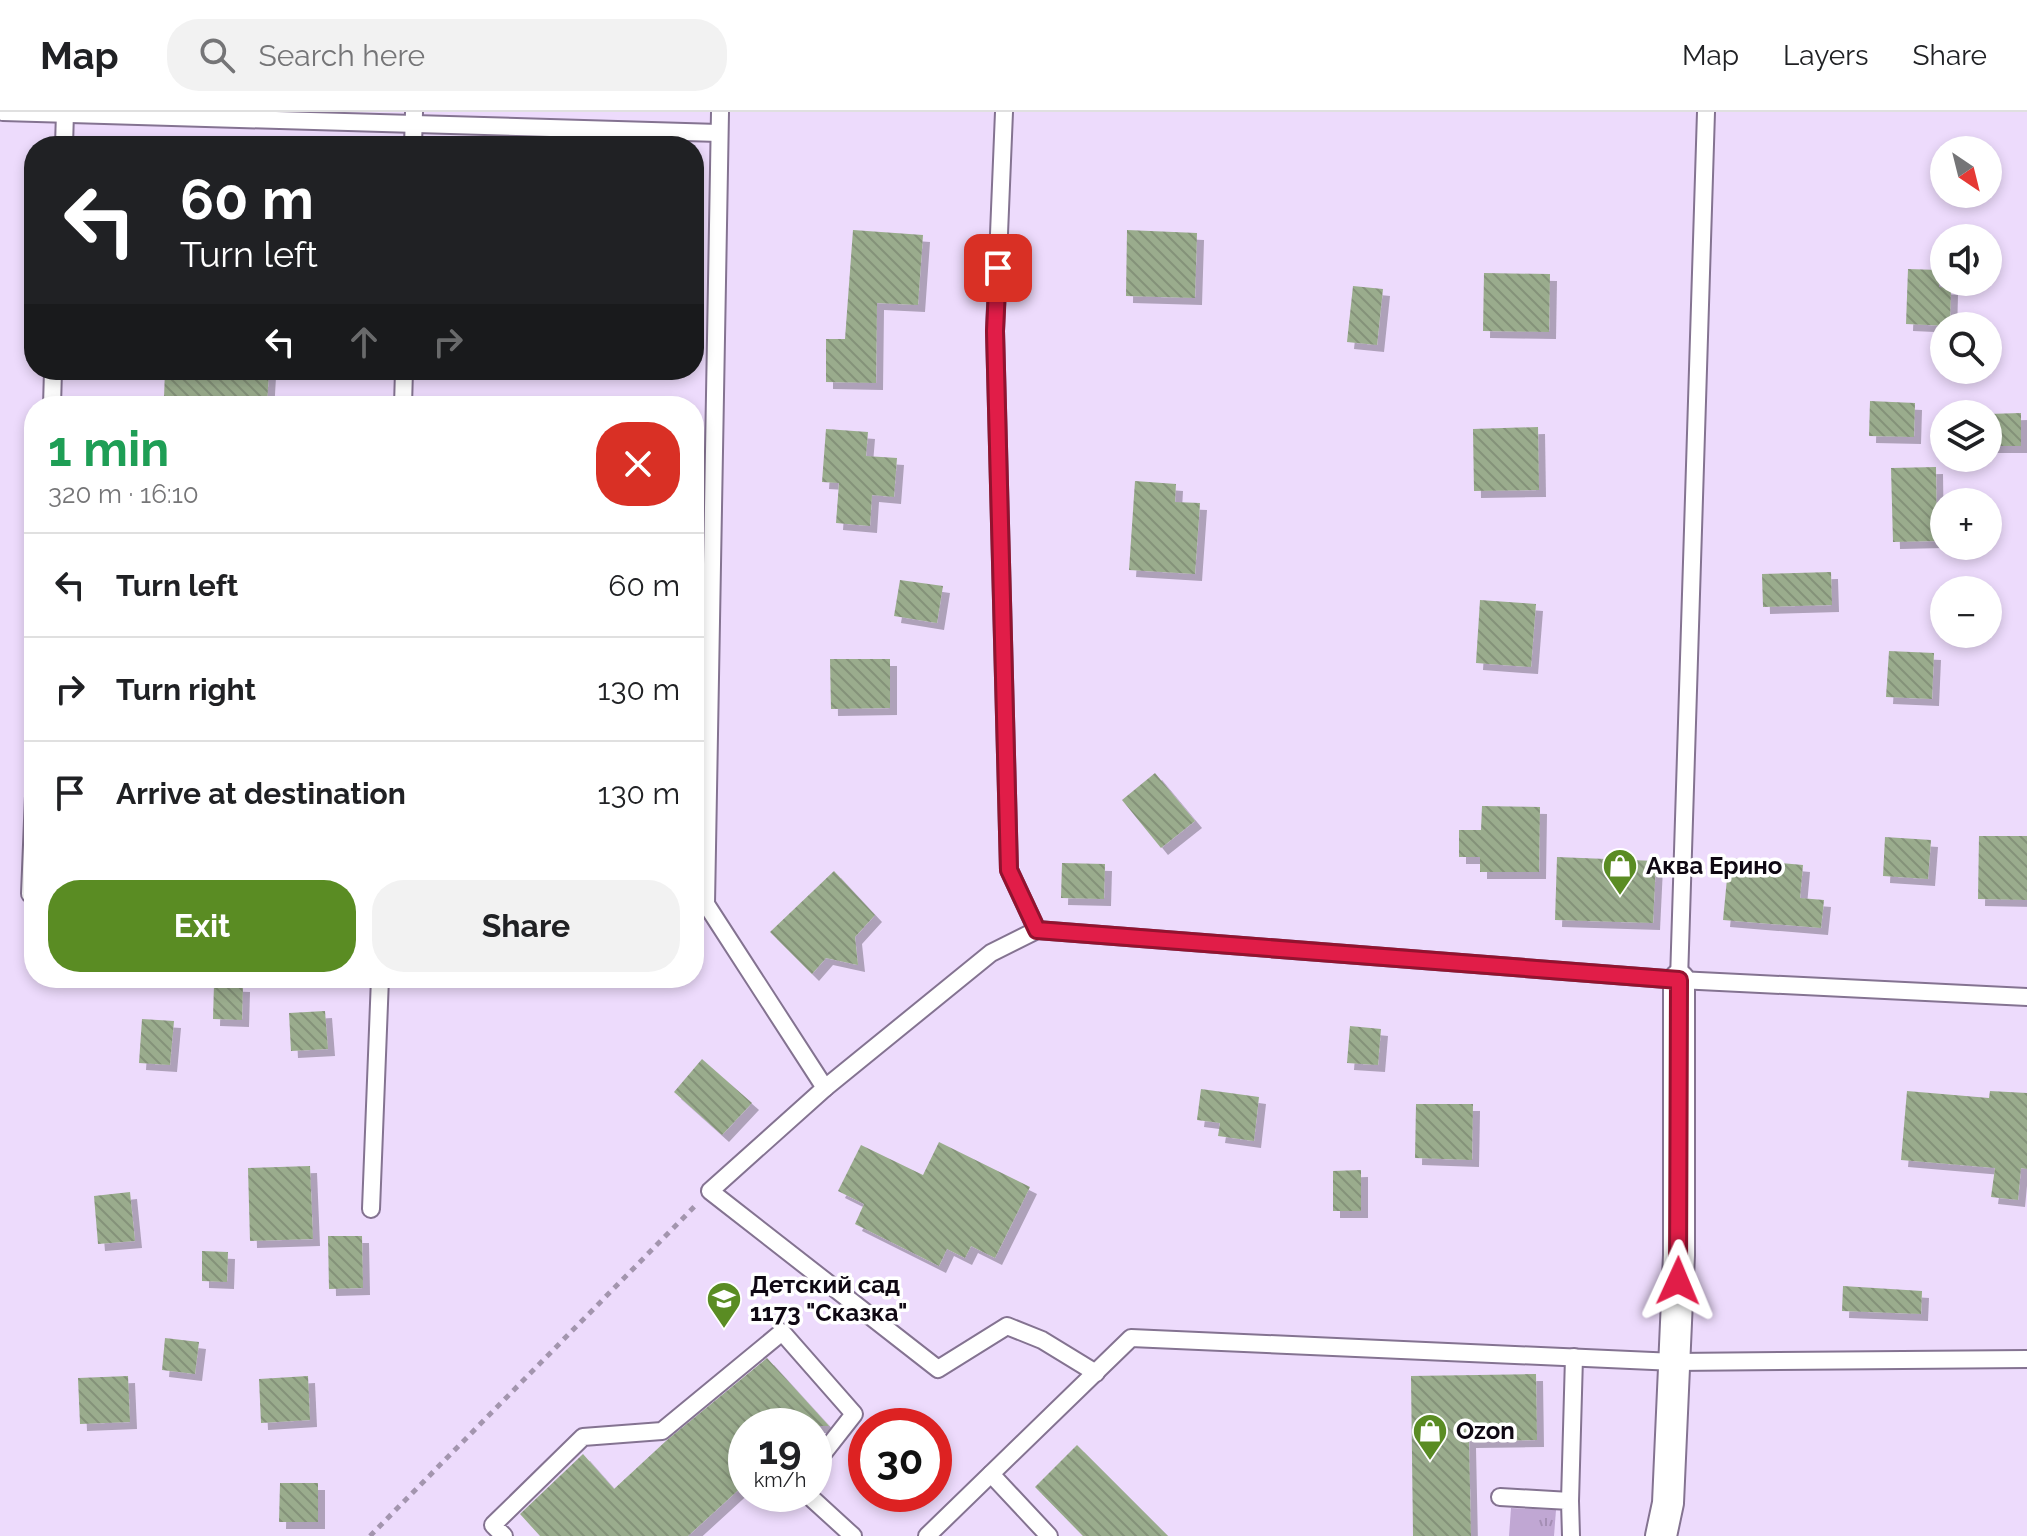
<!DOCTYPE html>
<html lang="en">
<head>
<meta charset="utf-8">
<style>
	body { margin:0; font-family:Raleway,sans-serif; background:#f2f2f2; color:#202124; height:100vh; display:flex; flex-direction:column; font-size:30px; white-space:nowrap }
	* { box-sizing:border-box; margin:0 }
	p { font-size:26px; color:#757577 }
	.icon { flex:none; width:44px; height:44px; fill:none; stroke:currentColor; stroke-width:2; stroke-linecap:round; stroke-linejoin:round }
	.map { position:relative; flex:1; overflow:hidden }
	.sheet { position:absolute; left:24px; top:284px; width:680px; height:592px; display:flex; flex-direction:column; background:#fff; border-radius:32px; box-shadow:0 4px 12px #0003 }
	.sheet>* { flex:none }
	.banner { position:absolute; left:24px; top:24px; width:680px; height:244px; border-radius:32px; box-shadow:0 4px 12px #0003; background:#202124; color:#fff; overflow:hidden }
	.needle { width:52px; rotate:145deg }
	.tools { position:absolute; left:1930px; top:24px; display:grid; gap:16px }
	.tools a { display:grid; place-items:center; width:72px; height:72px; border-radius:50%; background:#fff; box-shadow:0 4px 12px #0003; font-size:40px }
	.speed { position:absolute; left:728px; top:1296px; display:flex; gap:16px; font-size:40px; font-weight:700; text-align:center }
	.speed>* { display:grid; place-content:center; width:104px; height:104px; border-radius:50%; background:#fff; box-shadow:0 4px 12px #0003; line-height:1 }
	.speed small { font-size:20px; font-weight:400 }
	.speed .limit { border:12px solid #d22; background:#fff; color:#111 }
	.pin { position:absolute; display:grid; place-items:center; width:68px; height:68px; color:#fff; margin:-34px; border-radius:16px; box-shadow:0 4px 12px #0006 }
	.me { position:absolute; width:88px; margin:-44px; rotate:1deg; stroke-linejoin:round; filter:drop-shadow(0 0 6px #0008) }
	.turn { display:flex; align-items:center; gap:28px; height:168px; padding:0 24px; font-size:36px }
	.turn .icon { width:104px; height:104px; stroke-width:2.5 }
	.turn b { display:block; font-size:56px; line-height:68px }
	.lanes { display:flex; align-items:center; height:76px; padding:0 24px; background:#0003; justify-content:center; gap:40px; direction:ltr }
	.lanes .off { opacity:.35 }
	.round { display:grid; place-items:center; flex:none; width:84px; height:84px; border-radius:32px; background:#f2f2f2 }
	.overview { display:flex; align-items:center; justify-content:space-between; height:136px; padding:0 24px }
	h1 { font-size:48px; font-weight:700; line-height:60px; color:#1e9e55 }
	.cta { display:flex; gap:16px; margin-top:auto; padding:16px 24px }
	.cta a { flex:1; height:92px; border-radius:32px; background:#5a8c23; color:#fff; font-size:32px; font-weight:700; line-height:92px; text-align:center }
	.cta a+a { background:#f2f2f2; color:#202124 }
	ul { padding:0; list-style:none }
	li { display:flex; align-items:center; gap:24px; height:104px; padding:0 24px; border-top:2px solid #e0e0e0 }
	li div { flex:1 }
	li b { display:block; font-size:30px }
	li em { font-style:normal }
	header { display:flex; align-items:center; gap:48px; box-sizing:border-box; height:112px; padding:0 40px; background:#fff; border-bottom:2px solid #e0e0e0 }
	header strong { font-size:38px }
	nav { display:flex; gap:44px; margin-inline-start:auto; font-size:28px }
	.search { width:560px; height:72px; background:#f2f2f2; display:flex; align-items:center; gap:20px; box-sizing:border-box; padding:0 28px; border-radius:32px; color:#757577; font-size:30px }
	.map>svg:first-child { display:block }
	.grass { fill:url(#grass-tufts) }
	.building { fill:url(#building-back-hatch); filter:url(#shadow) }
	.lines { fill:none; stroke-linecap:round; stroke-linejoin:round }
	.service-casing { stroke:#847391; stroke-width:20 }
	.minor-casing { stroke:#847391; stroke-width:34 }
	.path { stroke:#a395ae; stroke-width:5; stroke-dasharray:6 6; stroke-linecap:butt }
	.service { stroke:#fff; stroke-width:16 }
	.minor { stroke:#fff; stroke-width:30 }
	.route-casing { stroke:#92132f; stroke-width:20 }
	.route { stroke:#e11d48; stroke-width:14 }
	.labels { text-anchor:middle; stroke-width:7; stroke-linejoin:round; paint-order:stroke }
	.poi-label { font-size:24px; font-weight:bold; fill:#0f0813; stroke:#fff; text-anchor:start }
</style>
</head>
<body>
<header>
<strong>Map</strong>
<div class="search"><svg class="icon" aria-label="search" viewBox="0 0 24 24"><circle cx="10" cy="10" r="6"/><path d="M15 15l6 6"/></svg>Search here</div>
<nav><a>Map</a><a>Layers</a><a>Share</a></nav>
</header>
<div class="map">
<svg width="2027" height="1424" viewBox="0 0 2027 1424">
	<defs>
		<pattern id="grass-tufts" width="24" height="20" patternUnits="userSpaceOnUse" patternTransform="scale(2)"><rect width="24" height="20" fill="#c0a7d3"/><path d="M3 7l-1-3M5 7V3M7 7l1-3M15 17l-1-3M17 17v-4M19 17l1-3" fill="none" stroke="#a48eb4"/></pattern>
		<pattern id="building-back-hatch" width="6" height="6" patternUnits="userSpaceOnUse" patternTransform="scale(2)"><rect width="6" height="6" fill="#9aac8d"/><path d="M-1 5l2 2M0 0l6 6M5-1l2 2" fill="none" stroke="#849279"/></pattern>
		<filter id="shadow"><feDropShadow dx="7" dy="7" stdDeviation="0" flood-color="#0004"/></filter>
	</defs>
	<rect width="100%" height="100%" fill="#eddbfc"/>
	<path class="grass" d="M1511 1396 1556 1398 1554 1424H1509Z"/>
	<g class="building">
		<path d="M853 118 923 123 918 193 877 191 876 271 826 270V227H845Z"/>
		<path d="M1127 118 1197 121 1195 186 1126 184Z"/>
		<path d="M1908 157 1939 158V175L1951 176 1950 214 1906 212Z"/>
		<path d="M1484 161 1550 162 1549 220 1483 219Z"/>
		<path d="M1353 174 1383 177 1377 233 1347 230Z"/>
		<path d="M165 258H269L267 293 240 289 164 286Z"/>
		<path d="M1870 289 1915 291 1914 325 1869 324Z"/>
		<path d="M2021 301V334H1988V302Z"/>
		<path d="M1538 315 1539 378 1474 379 1473 317Z"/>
		<path d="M826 317 868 320 866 344 897 346 894 385 872 383 870 414 836 411 839 371 822 370Z"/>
		<path d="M1936 355 1937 429 1893 430 1891 356Z"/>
		<path d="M1135 369 1176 372 1175 390 1200 391 1195 462 1129 458Z"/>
		<path d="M1831 460 1832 493 1763 495 1762 462Z"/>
		<path d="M900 468 943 474 937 511 894 504Z"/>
		<path d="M1480 488 1536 492 1531 555 1476 551Z"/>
		<path d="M1889 539 1934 541 1932 587 1886 585Z"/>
		<path d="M830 547H890V596L831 597Z"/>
		<path d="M1155 661 1195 709 1161 736 1122 688Z"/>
		<path d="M1482 694 1540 695 1539 760H1480V745H1459V718H1481Z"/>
		<path d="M1979 724H2027V788L1978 787Z"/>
		<path d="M1885 725 1931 728 1928 767 1883 764Z"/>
		<path d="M1557 745 1656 749 1653 811 1555 808Z"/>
		<path d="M1729 746 1803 753 1800 786 1824 788 1821 816 1723 808Z"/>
		<path d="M1062 751 1105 752 1104 787 1061 786Z"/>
		<path d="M834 759 875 803 855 825 858 853 826 846 812 862 770 820Z"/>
		<path d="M214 872 243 873 242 908 213 907Z"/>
		<path d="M325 899 328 937 291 939 289 901Z"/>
		<path d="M142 907 174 909 170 953 139 951Z"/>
		<path d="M1350 914 1381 917 1378 953 1347 951Z"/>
		<path d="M702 947 752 991 722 1023 674 980Z"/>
		<path d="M1201 977 1259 985 1254 1029 1218 1024 1220 1011 1197 1008Z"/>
		<path d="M1907 979 1989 986 1990 979 2027 981V1057L2021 1056 2018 1088 1991 1085 1995 1056 1901 1048Z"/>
		<path d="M1416 992H1473L1472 1048 1415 1046Z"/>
		<path d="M939 1030 1030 1075 995 1146 971 1134 965 1146 947 1137 939 1154 855 1112 864 1092 838 1079 861 1033 923 1063Z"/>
		<path d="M310 1054 313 1127 250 1129 248 1056Z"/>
		<path d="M1361 1058V1099H1333V1059Z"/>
		<path d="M130 1080 135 1129 98 1132 94 1084Z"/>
		<path d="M328 1124H362L363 1176 329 1177Z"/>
		<path d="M202 1139 228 1140 227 1170 202 1169Z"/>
		<path d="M1843 1174 1922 1179 1921 1202 1842 1199Z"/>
		<path d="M165 1226 199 1230 195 1262 162 1258Z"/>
		<path d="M767 1246 829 1314H746V1371L688 1424H540L520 1402 583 1342 614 1377 667 1328Z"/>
		<path d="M1536 1262 1537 1328 1469 1329 1471 1424H1413L1411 1264Z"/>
		<path d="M128 1264 130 1310 80 1312 78 1266Z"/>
		<path d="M308 1264 310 1308 261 1311 259 1267Z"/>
		<path d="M1077 1333 1168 1424H1083L1035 1375Z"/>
		<path d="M280 1371H318V1410H279Z"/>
	</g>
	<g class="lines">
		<defs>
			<g id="service">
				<path d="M3 0 719 21"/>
				<path d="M720 0 706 792 825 976"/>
				<path d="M1004 0 995 219 1009 758 1037 818"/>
				<path d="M64 34 65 0"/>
				<path d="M413 34 414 0"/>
				<path d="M52 294 53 258"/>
				<path d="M403 294 404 258"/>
				<path d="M30 782 34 684"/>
				<path d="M1679 868 1706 0"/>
				<path d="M371 1097 380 866"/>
				<path d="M1096 1261 1042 1228 1007 1214 938 1257 710 1079 825 976 991 841 1037 818 1679 868 2027 885"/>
				<path d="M991 1362 1049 1424"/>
				<path d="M807 1382 853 1424"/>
				<path d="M1500 1385 1570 1389 1571 1424"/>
				<path d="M1570 1389 1574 1245"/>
				<path d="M504 1424 493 1413 583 1325 662 1319 782 1220 854 1302 814 1353"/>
				<path d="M927 1424 1131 1226 1675 1250 2027 1247"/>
			</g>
			<path id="minor" d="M1661 1424 1668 1391 1679 1143V868"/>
		</defs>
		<use href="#service" class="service-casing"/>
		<use href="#minor" class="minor-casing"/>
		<path class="path" d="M370 1424 695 1094"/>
		<use href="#service" class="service"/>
		<use href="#minor" class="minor"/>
	</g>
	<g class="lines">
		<defs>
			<path id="route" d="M998 156 995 219 1009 758 1037 818 1679 868 1678 1169"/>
		</defs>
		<use href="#route" class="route-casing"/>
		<use href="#route" class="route"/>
	</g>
	<defs>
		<symbol id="shop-pin" viewBox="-11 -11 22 30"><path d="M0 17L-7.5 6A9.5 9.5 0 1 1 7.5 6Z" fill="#5a8c23" stroke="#fff"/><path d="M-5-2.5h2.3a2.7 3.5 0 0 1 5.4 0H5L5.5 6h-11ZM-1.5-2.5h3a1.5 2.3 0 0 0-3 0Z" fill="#fff"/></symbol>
		<symbol id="school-pin" viewBox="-11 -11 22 30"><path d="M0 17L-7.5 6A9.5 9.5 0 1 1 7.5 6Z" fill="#5a8c23" stroke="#fff"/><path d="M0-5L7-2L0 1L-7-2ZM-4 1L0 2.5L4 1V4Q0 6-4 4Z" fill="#fff"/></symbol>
	</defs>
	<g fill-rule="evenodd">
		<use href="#shop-pin" x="1600" y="734" width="40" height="54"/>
		<use href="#school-pin" x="704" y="1167" width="40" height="54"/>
		<use href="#shop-pin" x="1410" y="1299" width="40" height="54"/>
	</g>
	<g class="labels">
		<g class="poi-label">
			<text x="1646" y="762">Аква Ерино</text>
			<text x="750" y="1181">Детский сад<tspan x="750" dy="28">1173 "Сказка"</tspan></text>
			<text x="1456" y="1327">Ozon</text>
		</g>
	</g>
</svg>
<div class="tools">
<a><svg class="needle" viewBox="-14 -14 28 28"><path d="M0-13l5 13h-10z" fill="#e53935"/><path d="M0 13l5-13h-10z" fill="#757577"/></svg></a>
<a><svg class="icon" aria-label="sound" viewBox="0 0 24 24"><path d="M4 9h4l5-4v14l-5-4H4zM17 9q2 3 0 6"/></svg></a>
<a><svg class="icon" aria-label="search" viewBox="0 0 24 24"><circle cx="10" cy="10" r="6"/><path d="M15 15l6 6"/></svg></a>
<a><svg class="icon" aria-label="layers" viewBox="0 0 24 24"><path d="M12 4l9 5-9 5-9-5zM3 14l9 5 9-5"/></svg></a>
<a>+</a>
<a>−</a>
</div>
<div class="speed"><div>19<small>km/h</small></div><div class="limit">30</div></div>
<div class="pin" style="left:998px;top:156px;background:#d93025"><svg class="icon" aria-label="arrive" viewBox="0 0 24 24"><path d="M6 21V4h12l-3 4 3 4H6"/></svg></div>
<svg class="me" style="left:1678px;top:1169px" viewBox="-20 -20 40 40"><path d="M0-17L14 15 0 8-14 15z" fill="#e11d48" stroke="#fff" stroke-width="4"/></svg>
<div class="banner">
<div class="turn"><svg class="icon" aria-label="left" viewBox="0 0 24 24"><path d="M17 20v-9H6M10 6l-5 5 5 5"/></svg><div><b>60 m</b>Turn left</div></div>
<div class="lanes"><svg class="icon" aria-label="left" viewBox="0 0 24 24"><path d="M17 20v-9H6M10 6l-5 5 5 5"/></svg><svg class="icon off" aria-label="ahead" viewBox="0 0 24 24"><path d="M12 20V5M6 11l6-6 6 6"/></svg><svg class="icon off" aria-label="right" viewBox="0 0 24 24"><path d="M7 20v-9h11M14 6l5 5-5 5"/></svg></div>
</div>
<section class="sheet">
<div class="overview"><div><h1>1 min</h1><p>320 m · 16:10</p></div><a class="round" style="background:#d93025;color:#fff"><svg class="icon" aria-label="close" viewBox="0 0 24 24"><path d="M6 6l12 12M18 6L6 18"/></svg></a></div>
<ul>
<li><svg class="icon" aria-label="left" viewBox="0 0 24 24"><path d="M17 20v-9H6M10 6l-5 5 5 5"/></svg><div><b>Turn left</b></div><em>60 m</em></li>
<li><svg class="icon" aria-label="right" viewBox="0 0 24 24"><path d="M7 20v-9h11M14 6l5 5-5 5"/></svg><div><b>Turn right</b></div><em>130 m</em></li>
<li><svg class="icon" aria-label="arrive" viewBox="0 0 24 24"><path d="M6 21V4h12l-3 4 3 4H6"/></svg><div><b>Arrive at destination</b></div><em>130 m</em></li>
</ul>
<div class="cta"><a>Exit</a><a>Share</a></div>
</section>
</div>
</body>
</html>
